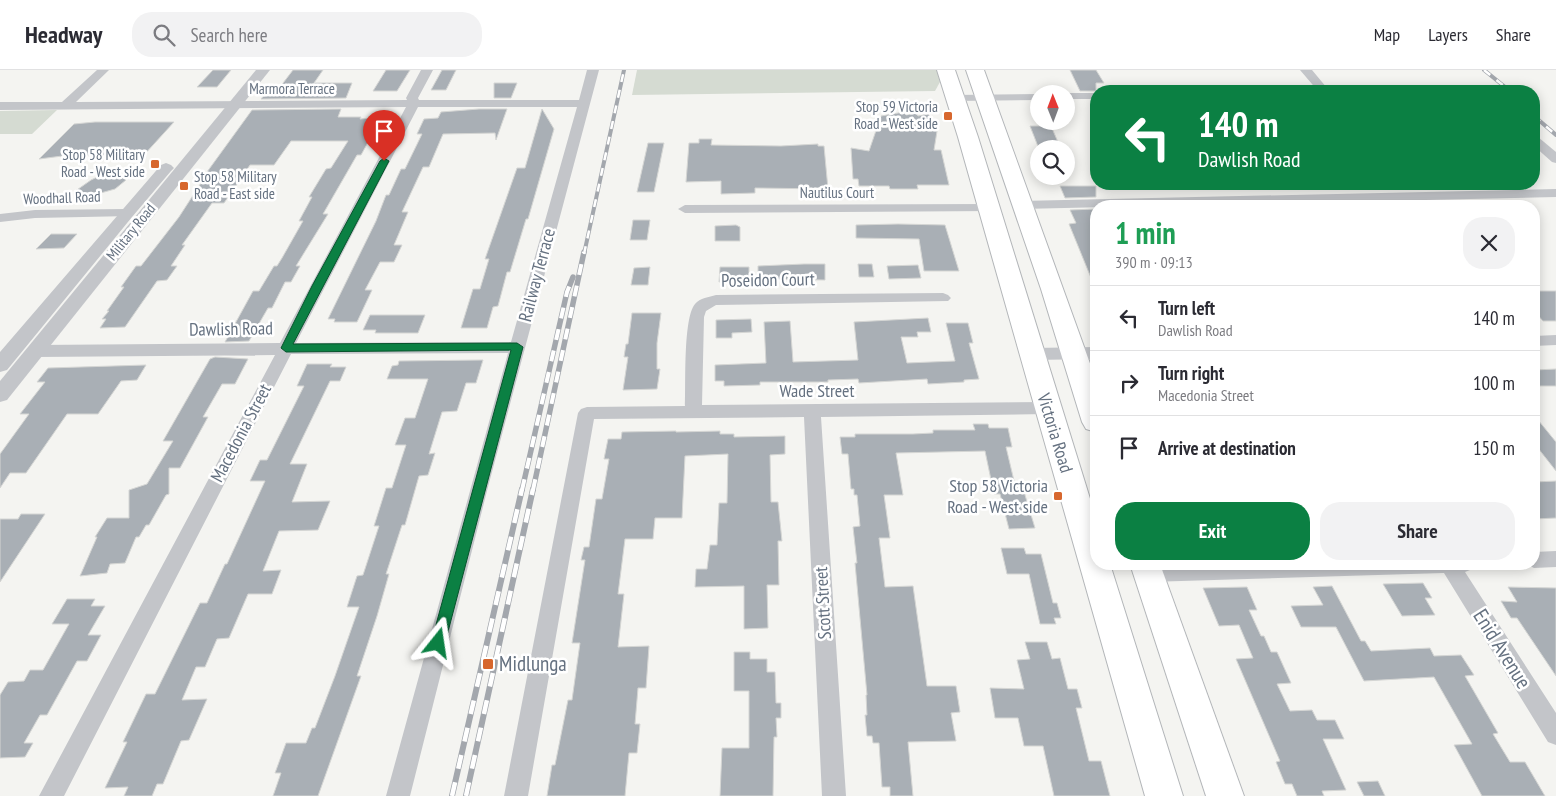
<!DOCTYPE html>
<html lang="en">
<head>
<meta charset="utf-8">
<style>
	body { margin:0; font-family:"PT Sans Narrow",sans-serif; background:#f2f2f3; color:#2b2b33; height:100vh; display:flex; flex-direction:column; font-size:19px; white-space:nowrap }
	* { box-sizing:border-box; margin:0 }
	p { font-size:16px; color:#7c7c81 }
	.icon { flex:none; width:28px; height:28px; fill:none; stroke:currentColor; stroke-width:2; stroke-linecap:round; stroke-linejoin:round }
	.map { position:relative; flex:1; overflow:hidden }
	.side { position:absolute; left:1090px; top:130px; width:450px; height:370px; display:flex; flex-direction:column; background:#fff; border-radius:20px; box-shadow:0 2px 12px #0003 }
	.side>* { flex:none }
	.guide { position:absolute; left:1090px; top:15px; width:450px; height:105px; border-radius:20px; box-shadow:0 2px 12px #0003; background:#0b8043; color:#fff; overflow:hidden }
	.needle { width:32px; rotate:359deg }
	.fabs { position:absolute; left:1030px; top:15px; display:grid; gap:10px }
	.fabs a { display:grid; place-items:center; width:45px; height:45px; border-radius:50%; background:#fff; box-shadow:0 2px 12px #0003; font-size:25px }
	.pin { position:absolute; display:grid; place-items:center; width:42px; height:42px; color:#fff; margin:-51px -21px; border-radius:50% 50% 50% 0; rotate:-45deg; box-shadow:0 0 5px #0007 }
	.pin .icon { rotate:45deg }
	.me { position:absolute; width:55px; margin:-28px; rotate:15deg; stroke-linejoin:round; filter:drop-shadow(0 0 4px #0008) }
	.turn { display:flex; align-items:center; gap:18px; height:105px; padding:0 25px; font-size:22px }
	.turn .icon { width:65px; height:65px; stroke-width:2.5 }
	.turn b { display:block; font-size:35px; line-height:42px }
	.round { display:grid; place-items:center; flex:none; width:52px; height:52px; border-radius:20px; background:#f2f2f3 }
	.summary { display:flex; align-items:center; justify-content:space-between; height:85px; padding:0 25px }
	h1 { font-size:30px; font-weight:700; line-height:38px; color:#1e9e55 }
	.button { display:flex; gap:10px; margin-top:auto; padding:10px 25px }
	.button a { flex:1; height:58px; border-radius:20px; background:#0b8043; color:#fff; font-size:20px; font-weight:700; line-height:58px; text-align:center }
	.button a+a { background:#f2f2f3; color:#2b2b33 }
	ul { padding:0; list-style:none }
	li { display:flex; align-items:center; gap:15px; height:65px; padding:0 25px; border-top:1px solid #e1e1e2 }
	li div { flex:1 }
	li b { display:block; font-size:19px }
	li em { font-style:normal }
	header { display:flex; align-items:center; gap:30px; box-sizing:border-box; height:70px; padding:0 25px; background:#fff; border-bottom:1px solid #e1e1e2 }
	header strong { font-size:24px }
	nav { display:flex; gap:28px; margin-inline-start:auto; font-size:18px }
	.search { width:350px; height:45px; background:#f2f2f3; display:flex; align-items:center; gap:12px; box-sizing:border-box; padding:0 18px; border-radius:20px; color:#7c7c81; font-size:19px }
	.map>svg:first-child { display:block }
	.green { fill:#d5dbd2 }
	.building { fill:#a9afb5; stroke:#d5d6d4 }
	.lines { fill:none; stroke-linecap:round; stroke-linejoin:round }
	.trunk-casing { stroke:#b3b6b9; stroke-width:2 }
	.minor { fill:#c3c5c9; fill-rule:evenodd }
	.tertiary { fill:#c3c5c9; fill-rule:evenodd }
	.trunk { fill:#fff; fill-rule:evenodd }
	.rail-far2-casing { stroke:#a3a7ad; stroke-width:4 }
	.rail-far1-casing { stroke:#a3a7ad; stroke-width:5.5 }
	.rail-casing { stroke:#a3a7ad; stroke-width:6 }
	.rail-far2 { stroke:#fff; stroke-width:2.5; stroke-dasharray:8; stroke-linecap:butt }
	.rail-far1 { stroke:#fff; stroke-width:4; stroke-dasharray:11; stroke-linecap:butt }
	.rail { stroke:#fff; stroke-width:4.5; stroke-dasharray:14; stroke-linecap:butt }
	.route { fill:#0b8043; stroke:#07532c }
	.poi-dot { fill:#d7672e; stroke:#fff; stroke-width:2 }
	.labels { text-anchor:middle; stroke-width:5; stroke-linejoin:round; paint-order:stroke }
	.far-street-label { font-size:15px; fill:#657180; stroke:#fff }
	.far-poi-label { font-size:15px; fill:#657180; stroke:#fff; text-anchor:end }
	.street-label { font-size:18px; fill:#657180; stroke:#fff }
	.poi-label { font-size:18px; fill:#657180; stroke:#fff; text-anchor:end }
	.near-street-label { font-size:21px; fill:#657180; stroke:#fff }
	.near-poi-label { font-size:21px; fill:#657180; stroke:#fff; text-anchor:start }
</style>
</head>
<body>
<header>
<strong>Headway</strong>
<div class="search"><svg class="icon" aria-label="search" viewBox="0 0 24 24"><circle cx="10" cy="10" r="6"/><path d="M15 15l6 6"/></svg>Search here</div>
<nav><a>Map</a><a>Layers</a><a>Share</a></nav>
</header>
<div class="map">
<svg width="1556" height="726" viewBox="0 0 1556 726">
	<rect width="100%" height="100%" fill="#f4f4f1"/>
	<g class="green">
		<path d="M637 0H937L940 12 935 21 632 25Z"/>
		<path d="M57 40 32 64H0V41Z"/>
	</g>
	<g class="building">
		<path d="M213 0H231L217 17H197Z"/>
		<path d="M293 0H323L314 13H352L346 28 261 29 271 17H280Z"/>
		<path d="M386 0H410L397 21H373Z"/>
		<path d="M442 0H456L446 20H431Z"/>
		<path d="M1070 0H1096L1104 13H1096V21H1080Z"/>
		<path d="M494 13H517L511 28H494Z"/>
		<path d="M341 39 338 47H361L360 49 382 47 361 85H357L323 144H328L296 196H300L291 212H285L272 238H268L249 271 225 272 253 221H259L274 196H277L282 188 303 151H299L312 127H309L326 99 331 98 348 71H291L274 95H250L224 133H212L182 175H185L171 196H177L167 210 157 211 125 257 100 258 106 249H102L109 241H107L124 217H121L136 196H141L179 147 201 113H199L252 40Z"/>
		<path d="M479 39H507L496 70 495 63 443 64 429 97H423L402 142H408L394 175H402L394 192H380L365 220H372L357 252H334L335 249H328L376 151 386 125H389L401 99H405L422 64H417L424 49 438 48 441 42Z"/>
		<path d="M542 39 554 59 528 149H526L510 202H507L498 236 493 237 487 258H461L473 219H480L489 189H485L517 98H525Z"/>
		<path d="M904 42 906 45 916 43 918 46 928 44 938 55 934 80H941L949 115H917L918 119H890L889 116H859L858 109H853L851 78 869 81 881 46Z"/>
		<path d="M95 52H174L143 86 70 85 39 89 74 54Z"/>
		<path d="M1030 56H1051L1061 79H1039Z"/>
		<path d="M699 69H712L711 75 781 76 818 74V76H824L828 119 755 118V123L721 124V111L686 112 689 73H699Z"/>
		<path d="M648 73H664L654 122H637Z"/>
		<path d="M114 99 126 110 115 119 97 124 74 122 91 110Z"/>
		<path d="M1060 116H1096V127L1065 128Z"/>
		<path d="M1096 139V220L1069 154 1076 153 1070 140Z"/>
		<path d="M633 150H650L647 170H630Z"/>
		<path d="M898 154 945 155 959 201H924L919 169 856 168V155Z"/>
		<path d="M736 155 740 157V171H715V156Z"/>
		<path d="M51 164H77L64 178 36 179Z"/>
		<path d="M804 194H825V210L758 209V196Z"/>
		<path d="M858 194H872L874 207H859Z"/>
		<path d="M918 195 921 208 889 209 887 196Z"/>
		<path d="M650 197 648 215H631L634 198Z"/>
		<path d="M720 197H749V212H719Z"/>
		<path d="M1534 221H1556V251H1543L1534 241Z"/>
		<path d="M632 243H661L657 273V299H660L657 319 623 320 628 287H624L626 274H628Z"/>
		<path d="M370 245H425L418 263H375L376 260H363Z"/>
		<path d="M928 248 931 262H917L918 267H901L907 293 955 291 946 253H968L973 273H969L979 309 964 310V312L928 314 927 309 859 313 858 309 828 310V312H760V315L724 316V311H715V295L766 293 764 252 790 251 793 292 858 290 854 252Z"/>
		<path d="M751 249 752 262 732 263V268H716V250Z"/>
		<path d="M215 287 248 289 235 314H222L203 347H208L180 398H169V424L166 425 149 455H146L139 467H136L125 493 110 494 107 503 80 506 97 467H95L107 448H129V420L147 414 173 371H163L210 289Z"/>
		<path d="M483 290 476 313H466L457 341 442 342 429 384 435 383 428 405 419 406 405 455H402L386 504H389L377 546 357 606H361L318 726H273L281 703H275L286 673H306L312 658H315L335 606 359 537H347L357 506 363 505 379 456H374L386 418H392L406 375H395L405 348H415L428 309H387L392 296 398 295 399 291Z"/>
		<path d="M307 294H332L330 297H346L340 311H330L290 394H307L292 432 330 431 318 460 279 461 263 501 281 500 272 524H248L229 568 217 569 205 597H196L182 630 207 629 189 670 181 671 163 714H157L152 726H124L128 717 105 718 127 672H123L146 624H155L200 533H207L225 494H227L265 411H250L260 390H267L304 316H297Z"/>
		<path d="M146 295 137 310 121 311 98 344H67L26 403H10L0 418V384L29 344H20L45 312H37L48 298Z"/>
		<path d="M1556 299V316H1534V300Z"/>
		<path d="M1534 345 1556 372V401L1534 373Z"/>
		<path d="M973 354H988L989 358H1008L1012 377H1006L1015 415H1022L1035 458 1009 459 1000 424H994L985 381 896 383 903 425H884L890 468H879L885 517 913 516 927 616H956L960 642 951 643 956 671 908 672 913 726H890V717H882L879 673H873L872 666H867L865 645H867L866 625H867L855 493H857L853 457 860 456 857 425H854V419H851L848 384H842L840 367H855V364H913L933 363V360H975Z"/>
		<path d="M676 361V362L720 361V364H734V367L785 366V384L770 385 771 432H778L782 471H778L779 515H767L768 558 744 559V516L695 517 696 499H707L710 475H717L719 433H727L728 384 685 386 682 448H655L653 469H625L618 524H624L618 577 649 576 646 618H638L635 654H640L637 683H629L625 726H547L552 695H555L568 630H572L580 573H572L585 490H581L584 477H589L596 429H602L609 389H604L608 369H621L622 362Z"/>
		<path d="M1556 411V448L1534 449V412Z"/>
		<path d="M21 444H45L0 512V449H18Z"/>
		<path d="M1001 478H1024L1026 484H1041L1053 533H1057L1061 548H1054L1056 554H1040L1029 504H1007Z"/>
		<path d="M1423 513 1432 528H1425L1435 545 1402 546 1383 514Z"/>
		<path d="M1332 516 1361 571H1365L1371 581 1430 578 1434 586 1461 585 1474 605 1465 606 1498 663 1493 664 1510 692H1525L1545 726H1482L1454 675 1472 674 1434 607 1364 611 1336 557H1301L1291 536 1323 535 1313 517Z"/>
		<path d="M1247 517 1257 540H1249L1261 566H1264L1271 582H1277L1291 613 1277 614 1290 641 1312 640 1317 650H1335L1344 669H1323L1346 720 1322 721 1324 726H1297L1292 714H1285L1276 692 1280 691 1236 589 1253 588 1239 555 1219 556 1203 518Z"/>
		<path d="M1508 517 1556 518V606L1517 548H1511L1501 531 1517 532Z"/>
		<path d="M67 529H95L91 536H105L88 565H101L87 591H77L47 645H40L24 673H33L25 687 0 688V625L8 612 24 611 30 600H43L69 554H52Z"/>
		<path d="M1025 572H1047L1052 589 1060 588 1068 619H1077L1082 638H1076L1089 691H1101L1110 726H1054L1043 676H1024L1018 648H995L990 618 1024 619 1017 590 1030 589Z"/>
		<path d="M734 582H750V589H767V602H775L776 633H781V648H776L777 667H774L773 726H720L722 678H749V621H734Z"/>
		<path d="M1378 711 1385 726H1364L1357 712Z"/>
	</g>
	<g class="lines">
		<defs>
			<g id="trunk">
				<path d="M937 0H955L978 67 1096 448V494H1110L1183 726H1145L958 67Z"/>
				<path d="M966 0H984L1096 310V362L1086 359 1082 352 1041 219Z"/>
				<path d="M1130 494H1160L1244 726H1206Z"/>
			</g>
		</defs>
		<use href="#trunk" class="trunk-casing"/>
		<g class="minor">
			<path d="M97 0H109L76 32 407 30 406 28 421 0H433L418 28 419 30H579L587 0H599L488 417 410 726H386L508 283 291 284 64 726H39L275 285 36 287 30 285 28 281 30 277 36 275 280 273 406 37 0 40V32H62ZM418 37H577L511 272 296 273Z"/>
			<path d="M1300 0H1312L1327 18 1451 16 1471 18 1477 21H1318Z"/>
			<path d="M1066 23H1096V29H1066V24H1062Z"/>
			<path d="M1039 24V30L955 31 949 28 955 25Z"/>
			<path d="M1534 66 1538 67 1556 82V93L1552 92 1534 76Z"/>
			<path d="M1556 119V127L1021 139 1014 135 1021 131Z"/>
			<path d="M989 134 996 138 994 141 685 143 678 139 685 135Z"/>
			<path d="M126 139 131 140 133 143 131 146 35 148 0 152V144L35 140Z"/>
			<path d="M943 223 948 225 951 228 948 231 716 235 706 241 704 247 702 335 1047 332 1053 334 1056 338 1053 342 1047 344 821 347 846 726H822L804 347 594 349 528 726H504L578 343 581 339 587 337 685 336C686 315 683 248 695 234 700 228 709 227 716 225Z"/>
			<path d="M1556 265V275L1534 276V266Z"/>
			<path d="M1096 277V289L1032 290 1026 288 1024 284 1026 280 1032 278Z"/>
			<path d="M1556 481V497L1534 498 1526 494H1534V482Z"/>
			<path d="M1148 494H1473L1470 500 1465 502 1556 643V675L1548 672 1444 503 1148 512 1141 509 1138 503 1141 497Z"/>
		</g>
		<g class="tertiary">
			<path d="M256 0H270L7 330 0 332V311Z"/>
			<path d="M166 93 171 95 174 98 171 101 132 147 7 300 0 302V282L161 95Z"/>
		</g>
		<use href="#trunk" class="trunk"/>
		<defs>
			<g id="rail-far2">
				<path d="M1484 0 1510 21"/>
				<path d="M1534 46 1556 65"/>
				<path d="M584 184 624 0"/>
			</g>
			<g id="rail-far1">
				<path d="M522 420 567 222 573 207"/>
				<path d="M533 420 584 182"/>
			</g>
			<g id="rail">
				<path d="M452 726 522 419"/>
				<path d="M466 726 533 419"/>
			</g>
		</defs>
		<use href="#rail-far2" class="rail-far2-casing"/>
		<use href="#rail-far1" class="rail-far1-casing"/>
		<use href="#rail" class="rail-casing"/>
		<use href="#rail-far2" class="rail-far2"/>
		<use href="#rail-far1" class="rail-far1"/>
		<use href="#rail" class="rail"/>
	</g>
	<path class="route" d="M384 88 389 91 293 274 517 273 523 277 445 573 443 577 438 579 433 577 431 573 511 280 286 282 281 278 312 216 380 91Z"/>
	<g class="poi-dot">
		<rect x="943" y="41" width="10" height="10" rx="2.5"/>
		<rect x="150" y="89" width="10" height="10" rx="2.5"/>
		<rect x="179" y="111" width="10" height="10" rx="2.5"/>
		<rect x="1053" y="421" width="10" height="10" rx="2.5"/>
		<rect x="482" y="588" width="12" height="12" rx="2.5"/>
	</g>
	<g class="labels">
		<g class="far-street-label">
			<text x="292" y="24">Marmora Terrace</text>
			<text x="837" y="128">Nautilus Court</text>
			<text transform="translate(62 128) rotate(-2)" y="5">Woodhall Road</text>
			<text transform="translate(131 162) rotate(-51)" y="5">Military Road</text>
		</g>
		<g class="far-poi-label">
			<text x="938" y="42">Stop 59 Victoria<tspan x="938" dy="17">Road - West side</tspan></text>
			<text x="145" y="90">Stop 58 Military<tspan x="145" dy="17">Road - West side</tspan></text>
			<text x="194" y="112" text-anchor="start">Stop 58 Military<tspan x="194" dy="17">Road - East side</tspan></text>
		</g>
		<g class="street-label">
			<text transform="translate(537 205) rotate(-75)" y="6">Railway Terrace</text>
			<text transform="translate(768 210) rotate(-1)" y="6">Poseidon Court</text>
			<text transform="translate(231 259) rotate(-1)" y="6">Dawlish Road</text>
			<text x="817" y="327">Wade Street</text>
			<text transform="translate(241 363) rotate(-62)" y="6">Macedonia Street</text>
			<text transform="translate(1055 363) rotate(73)" y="6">Victoria Road</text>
			<text transform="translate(823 533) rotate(-93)" y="6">Scott Street</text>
		</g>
		<g class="poi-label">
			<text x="1048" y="422">Stop 58 Victoria<tspan x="1048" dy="21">Road - West side</tspan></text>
		</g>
		<g class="near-street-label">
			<text transform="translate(1502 579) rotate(58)" y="7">Enid Avenue</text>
		</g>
		<g class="near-poi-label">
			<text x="499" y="601">Midlunga</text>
		</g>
	</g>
</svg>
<div class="fabs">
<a><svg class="needle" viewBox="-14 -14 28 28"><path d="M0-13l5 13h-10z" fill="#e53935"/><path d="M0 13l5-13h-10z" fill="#7c7c81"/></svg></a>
<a><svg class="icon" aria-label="search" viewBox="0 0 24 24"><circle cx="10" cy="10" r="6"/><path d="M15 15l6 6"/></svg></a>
</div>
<div class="pin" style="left:384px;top:91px;background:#d93025"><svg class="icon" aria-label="arrive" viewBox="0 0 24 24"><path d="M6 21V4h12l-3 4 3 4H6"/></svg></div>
<svg class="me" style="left:438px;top:573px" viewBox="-20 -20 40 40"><path d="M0-17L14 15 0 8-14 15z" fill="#0b8043" stroke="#fff" stroke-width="4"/></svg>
<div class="guide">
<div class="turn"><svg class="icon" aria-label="left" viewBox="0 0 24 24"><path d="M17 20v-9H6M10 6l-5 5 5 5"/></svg><div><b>140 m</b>Dawlish Road</div></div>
</div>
<section class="side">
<div class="summary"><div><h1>1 min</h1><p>390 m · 09:13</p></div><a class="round"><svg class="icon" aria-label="close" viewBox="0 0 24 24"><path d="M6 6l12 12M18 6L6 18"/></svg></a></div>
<ul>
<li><svg class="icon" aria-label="left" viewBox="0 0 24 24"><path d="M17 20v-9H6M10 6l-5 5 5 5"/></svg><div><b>Turn left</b><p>Dawlish Road</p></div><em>140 m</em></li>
<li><svg class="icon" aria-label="right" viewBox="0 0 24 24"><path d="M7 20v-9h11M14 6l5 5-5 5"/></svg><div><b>Turn right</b><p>Macedonia Street</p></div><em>100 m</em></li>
<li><svg class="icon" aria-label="arrive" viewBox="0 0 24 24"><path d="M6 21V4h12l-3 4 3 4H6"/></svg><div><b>Arrive at destination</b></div><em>150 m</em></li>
</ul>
<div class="button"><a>Exit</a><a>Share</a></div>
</section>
</div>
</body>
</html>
